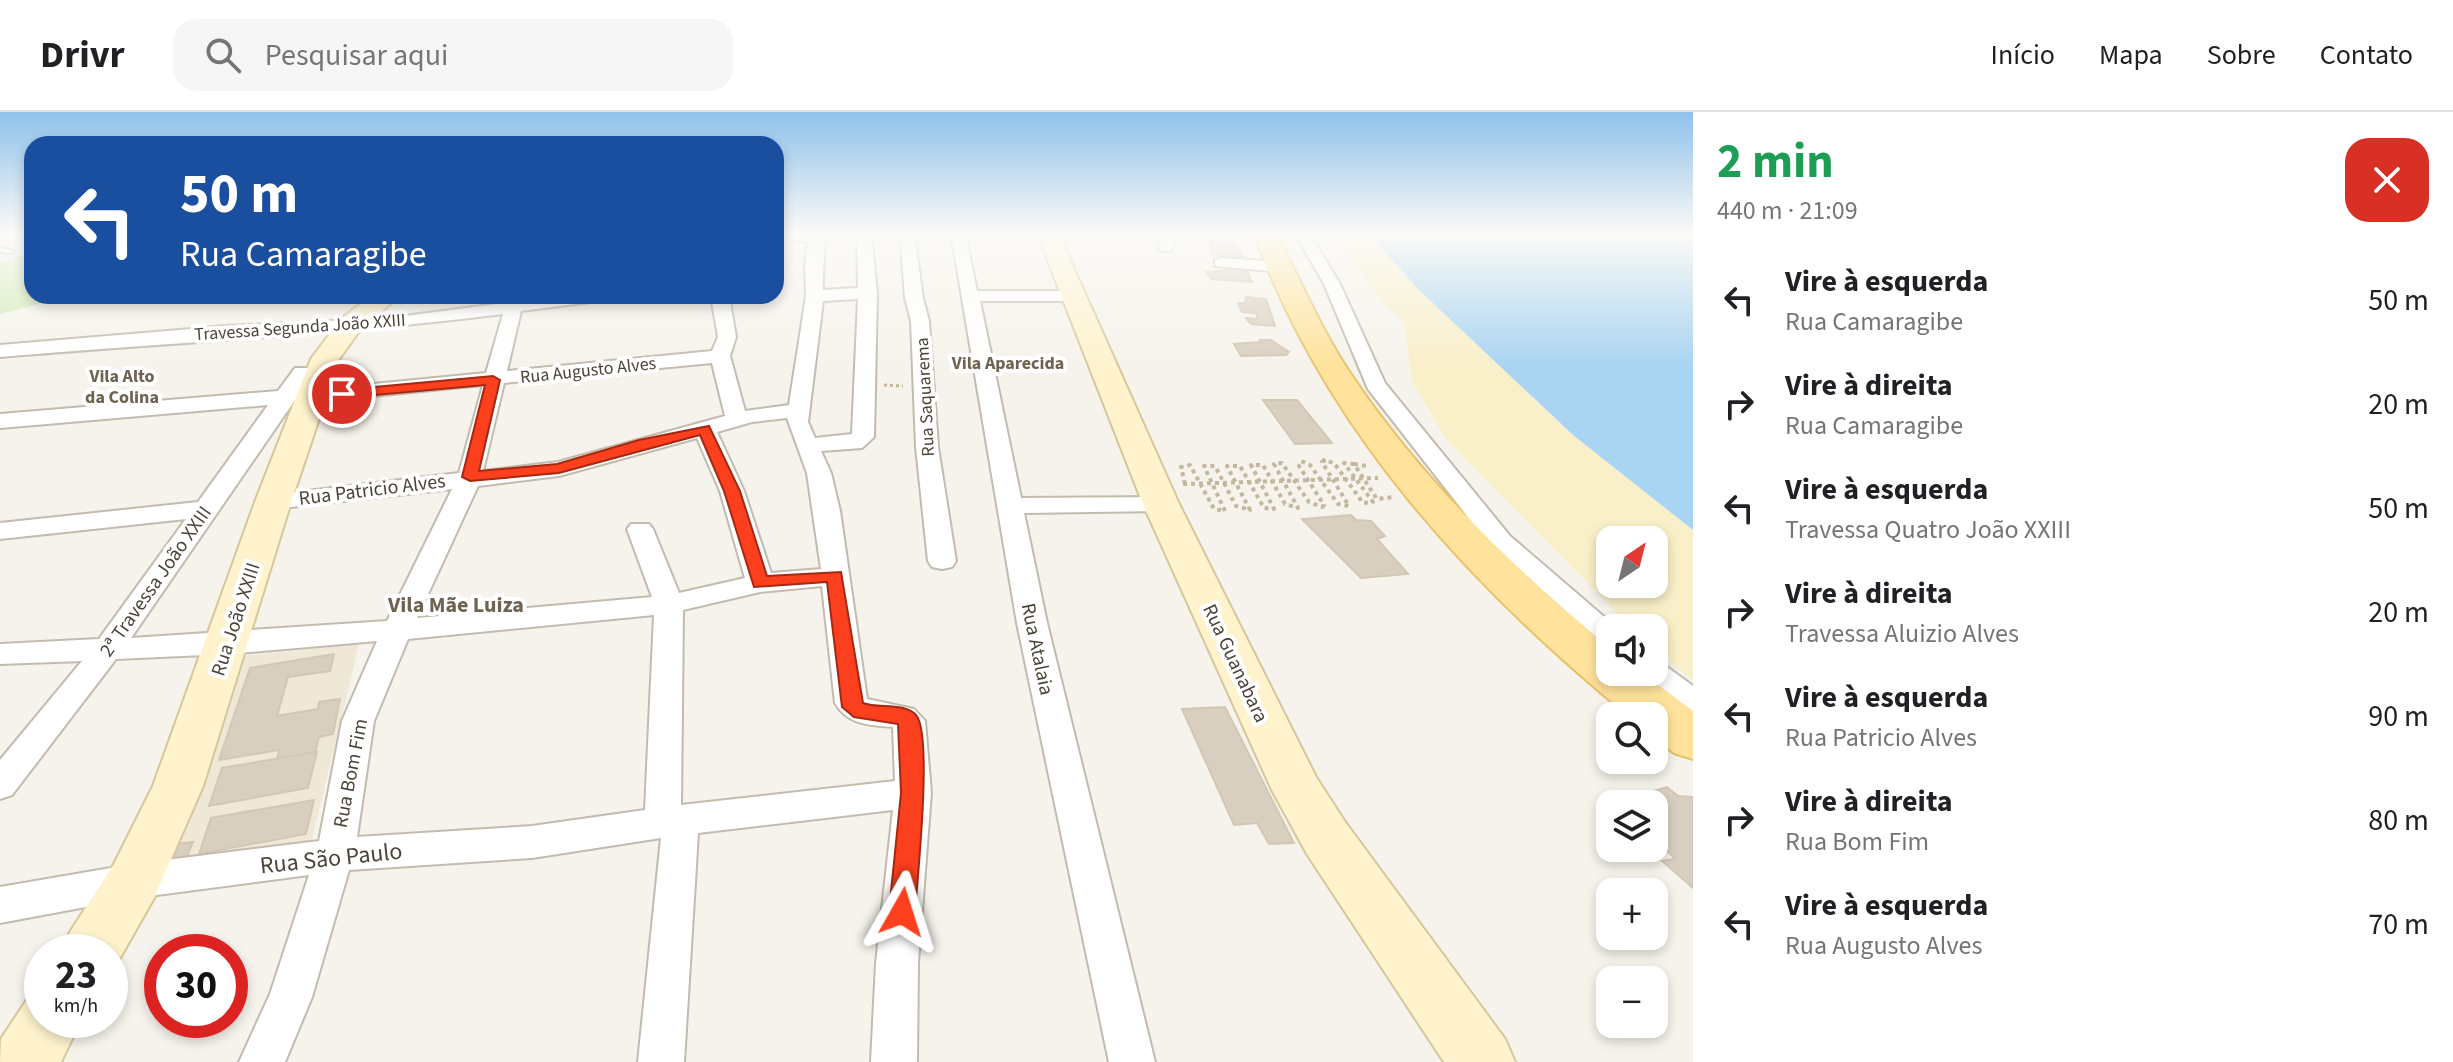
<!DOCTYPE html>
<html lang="pt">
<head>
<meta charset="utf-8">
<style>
	body { margin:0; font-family:"Source Sans 3",sans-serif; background:#f6f6f6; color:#202124; height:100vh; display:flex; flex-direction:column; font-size:30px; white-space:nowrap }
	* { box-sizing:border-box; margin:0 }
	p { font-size:26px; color:#757577 }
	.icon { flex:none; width:44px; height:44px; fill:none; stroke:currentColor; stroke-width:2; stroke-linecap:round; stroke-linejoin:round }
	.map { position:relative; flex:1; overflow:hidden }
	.drawer { display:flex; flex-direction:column; background:#fff; width:760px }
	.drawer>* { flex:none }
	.guide { position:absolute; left:24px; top:24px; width:760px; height:168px; border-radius:24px; box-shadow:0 4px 12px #0003; background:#1a4fa0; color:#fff; overflow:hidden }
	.needle { width:52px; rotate:35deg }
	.fabs { position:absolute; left:1596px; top:414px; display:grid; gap:16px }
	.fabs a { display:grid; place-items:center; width:72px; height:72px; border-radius:16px; background:#fff; box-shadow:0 4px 12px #0003; font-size:40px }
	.speed { position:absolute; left:24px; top:822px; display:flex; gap:16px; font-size:40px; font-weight:700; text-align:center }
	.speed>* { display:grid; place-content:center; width:104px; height:104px; border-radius:50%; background:#fff; box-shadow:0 4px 12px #0003; line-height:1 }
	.speed small { font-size:20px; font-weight:400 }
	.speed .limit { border:12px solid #d22; background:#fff; color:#111 }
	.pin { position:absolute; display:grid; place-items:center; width:68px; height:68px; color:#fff; margin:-34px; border:4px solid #fff; border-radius:50%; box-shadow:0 2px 8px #0007 }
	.me { position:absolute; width:88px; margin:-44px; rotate:6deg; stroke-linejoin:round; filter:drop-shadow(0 0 6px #0008) }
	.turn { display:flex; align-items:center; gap:28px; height:168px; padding:0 24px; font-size:36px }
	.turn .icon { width:104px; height:104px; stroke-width:2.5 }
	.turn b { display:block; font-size:56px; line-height:68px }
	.round { display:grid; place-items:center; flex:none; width:84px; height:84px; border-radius:24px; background:#f6f6f6 }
	.summary { display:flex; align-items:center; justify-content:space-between; height:136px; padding:0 24px }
	h1 { font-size:48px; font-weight:700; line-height:60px; color:#1e9e55 }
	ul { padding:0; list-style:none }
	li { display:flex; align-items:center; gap:24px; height:104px; padding:0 24px }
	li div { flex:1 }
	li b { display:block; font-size:30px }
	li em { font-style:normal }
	header { display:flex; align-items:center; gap:48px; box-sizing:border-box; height:112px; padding:0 40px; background:#fff; border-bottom:2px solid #e0e0e0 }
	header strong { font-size:38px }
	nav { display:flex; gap:44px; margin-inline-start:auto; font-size:28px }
	.search { width:560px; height:72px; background:#f6f6f6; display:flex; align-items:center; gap:20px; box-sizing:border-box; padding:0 28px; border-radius:24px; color:#757577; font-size:30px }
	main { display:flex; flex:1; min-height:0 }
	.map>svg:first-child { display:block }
	.education { fill:#efe8d6 }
	.green { fill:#d2eab5 }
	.sand { fill:#f9efc9; fill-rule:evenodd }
	.water { fill:#a9d4f2 }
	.building { fill:#d8cfc1; stroke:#d3c7b4; stroke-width:2 }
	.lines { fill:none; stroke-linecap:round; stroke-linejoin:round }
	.lane-casing { stroke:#c2bbae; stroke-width:4 }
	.street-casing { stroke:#c2bbae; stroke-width:4 }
	.secondary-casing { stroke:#d6c79b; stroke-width:4 }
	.primary-casing { stroke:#e6c16a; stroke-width:4 }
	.path-far1 { stroke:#c4b79f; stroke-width:3; stroke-dasharray:3 3; stroke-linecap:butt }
	.path { stroke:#c4b79f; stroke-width:4; stroke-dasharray:4 4; stroke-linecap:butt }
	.lane { fill:#fff; fill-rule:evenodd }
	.street { fill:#fff; fill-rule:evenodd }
	.secondary { fill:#fff3cd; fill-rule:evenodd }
	.primary { fill:#ffe39c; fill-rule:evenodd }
	.route { fill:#fc3f1d; stroke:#a42913; stroke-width:2 }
	.labels { text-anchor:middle; stroke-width:8; stroke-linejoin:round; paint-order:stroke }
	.far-street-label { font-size:18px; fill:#4b4439; stroke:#fff }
	.far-neighbourhood-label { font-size:18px; font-weight:bold; fill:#6e6250; stroke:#fff }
	.street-label { font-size:20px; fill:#4b4439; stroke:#fff }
	.neighbourhood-label { font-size:22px; font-weight:bold; fill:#6e6250; stroke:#fff }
	.near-street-label { font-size:24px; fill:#4b4439; stroke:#fff }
</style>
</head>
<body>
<header>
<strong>Drivr</strong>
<div class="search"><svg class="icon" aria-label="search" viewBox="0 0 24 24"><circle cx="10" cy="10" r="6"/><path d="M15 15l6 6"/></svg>Pesquisar aqui</div>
<nav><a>Início</a><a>Mapa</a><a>Sobre</a><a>Contato</a></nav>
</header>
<main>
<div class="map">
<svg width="1693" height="950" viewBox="0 0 1693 950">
	<rect width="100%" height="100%" fill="#f6f3ec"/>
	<path class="education" d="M359 532 311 732 186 746 192 730 167 733 235 545Z"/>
	<path class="green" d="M32 139V184H72L0 202V151Z"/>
	<path class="sand" d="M1335 121H1368L1419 178 1573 323 1693 418V568L1654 538V516H1632L1445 326 1412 268 1404 210 1380 187ZM1610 428H1654V472H1610Z"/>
	<path class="water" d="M1368 121H1693V418L1573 323 1419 178Z"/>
	<g class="building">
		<path d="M1210 128 1231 130 1242 144 1211 142Z"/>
		<path d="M1226 152 1245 155 1252 170 1211 167 1206 160 1227 158Z"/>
		<path d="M1246 185 1266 187 1275 214 1251 212 1246 206 1258 207 1256 201 1242 200 1238 191H1245Z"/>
		<path d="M1260 228H1271L1289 240 1286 243 1241 244 1234 232 1261 230Z"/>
		<path d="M1263 288H1297L1332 331 1295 332Z"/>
		<path d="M1351 403 1356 408 1371 409 1385 424 1377 427 1408 462 1361 466 1302 407Z"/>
		<path d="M334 542 330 559 288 565 277 604 318 597 319 590 340 587 333 622 319 625 315 641 277 648 279 638 219 648 250 556Z"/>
		<path d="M1225 595 1294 731 1269 732 1257 711 1234 713 1182 597Z"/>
		<path d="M317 640 308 676 209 694 222 656Z"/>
		<path d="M1667 675 1678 684 1693 685V776L1662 749 1675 747 1654 725V692H1610V695L1607 692Z"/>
		<path d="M314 688 306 722 199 742 211 706Z"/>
		<path d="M193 730 186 746 160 749 167 733Z"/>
	</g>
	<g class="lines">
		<defs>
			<path id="lane" d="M0 136 14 139 10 141 0 140Z"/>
			<g id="street">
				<path d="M780 121H824C826 127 822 165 823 178L858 176 857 121H871L877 181 874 325 862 336 821 339 831 361 840 399 867 587 914 597 925 609 931 681 918 851 917 950H871L876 851 893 698 698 721 684 950H638L661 726 532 746 349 758 312 885 285 950H239L270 882 309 763 134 786 0 811V775L134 752 319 729 342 609 377 529 227 542 116 547 12 683 0 687V648L82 549 0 552V532L99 527 186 407 0 427V411L198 390 268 293 0 316V302L278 279 295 256H309L312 260 297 285 131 526 387 509 452 377 273 397 264 395 261 390 264 385 273 383 459 361 483 273 312 290 302 284 312 278 486 261 503 202C336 223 168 231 0 245V233L227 214 389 206 558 184H608L599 189 521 199 507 259 712 239 718 225 711 184H729L736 225 730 244 745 299 789 293 806 184 805 155 808 130 792 128ZM858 187 852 322 815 326 808 310 823 189ZM712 251 725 304 558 350 483 359 504 271ZM787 306 807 361 821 457 771 461 744 379 717 320 752 310ZM697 326 720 379 745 466 679 481 653 417 649 412H631L627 417 652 485 417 506 478 374 559 364ZM822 474 835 591C848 613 869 613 893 615L895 669 681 693 683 498 760 480ZM654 503 645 698 532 714 357 725 374 609 408 527Z"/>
				<path d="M900 121H914L923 186 929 209 938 335 956 449 952 455 942 457 932 455 928 449 916 335 911 209 905 186Z"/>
				<path d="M951 121H965L977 179H1073L1082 184 1073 189H980L1021 386 1161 385 1170 387 1173 392 1170 397 1161 399 1024 401 1047 511 1155 950H1109L1017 511Z"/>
				<path d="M1164 121H1178L1171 139H1161L1158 136Z"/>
				<path d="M1295 121H1309L1340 172 1385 271 1510 424 1617 516H1610V536L1599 533 1492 436 1368 277 1324 172Z"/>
				<path d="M1221 146 1281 150 1289 155 1281 160 1215 154V148Z"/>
				<path d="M1654 550 1663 552 1693 574V603C1674 597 1647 577 1636 560H1654Z"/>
			</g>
			<g id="secondary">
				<path d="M1037 121H1058L1179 392 1316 665 1345 710 1505 927 1515 950H1444L1307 742 1272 678 1143 392Z"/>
				<path d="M371 184H399L360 218 339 247 291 390 203 674 154 786 112 860 110 840H61L70 820 114 752 153 674 255 390 311 247 342 206Z"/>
				<path d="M42 880V908H81L61 950H0L1 927 28 886Z"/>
			</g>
			<path id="primary" d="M1254 121H1276C1300 168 1321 217 1350 261 1421 367 1512 455 1610 536V560H1641L1693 599V647L1674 641 1654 625V604H1629C1470 474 1324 316 1254 121Z"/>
		</defs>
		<use href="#lane" class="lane-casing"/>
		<use href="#street" class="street-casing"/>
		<use href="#secondary" class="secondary-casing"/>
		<use href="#primary" class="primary-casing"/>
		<g class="path-far1">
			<path d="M884 273 903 274"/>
			<path d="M1323 349H1327"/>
		</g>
		<g class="path">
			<path d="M1354 352 1367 354"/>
			<path d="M1183 372 1378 366"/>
			<path d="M1185 372 1181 355 1190 353 1214 397 1225 399 1204 354H1215L1236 394 1250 398 1227 354H1240L1264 396 1274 397 1251 353H1263L1285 392 1298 396 1274 352 1282 351 1309 390 1322 395 1324 393 1299 354 1301 349 1310 353 1338 392 1349 394 1322 350 1324 348 1334 351 1363 391 1373 390 1344 351 1354 352 1377 387 1393 385"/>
		</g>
		<use href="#lane" class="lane"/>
		<use href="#street" class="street"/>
		<use href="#secondary" class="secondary"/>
		<use href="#primary" class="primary"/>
	</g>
	<linearGradient id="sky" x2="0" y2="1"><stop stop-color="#8fc1ec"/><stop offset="0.48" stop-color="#fbfaf6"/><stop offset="1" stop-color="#fbfaf6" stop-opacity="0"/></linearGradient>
	<rect width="1693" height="254" fill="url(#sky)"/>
	<path class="route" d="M493 264 500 268 479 359 557 352 639 328 709 314 740 379 767 464 841 460 863 591C878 597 904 590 916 603 933 622 917 770 915 800L911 809 902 812 892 809 889 800 901 681 898 612 854 605 842 595 827 470 754 475 724 379 700 323 559 361 470 369 462 365 485 273 342 286 336 282 342 278Z"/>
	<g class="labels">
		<g class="far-street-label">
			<text transform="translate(300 215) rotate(-4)" y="6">Travessa Segunda João XXIII</text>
			<text transform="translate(588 258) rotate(-6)" y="6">Rua Augusto Alves</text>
			<text transform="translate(925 285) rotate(-93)" y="6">Rua Saquarema</text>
		</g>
		<g class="far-neighbourhood-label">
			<text x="1008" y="257">Vila Aparecida</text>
			<text x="122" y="270">Vila Alto<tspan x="122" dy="21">da Colina</tspan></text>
		</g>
		<g class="street-label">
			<text transform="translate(372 377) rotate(-7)" y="7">Rua Patricio Alves</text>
			<text transform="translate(155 469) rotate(-55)" y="7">2ª Travessa João XXIII</text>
			<text transform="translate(235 507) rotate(-72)" y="7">Rua João XXIII</text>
			<text transform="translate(1038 537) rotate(78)" y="7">Rua Atalaia</text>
			<text transform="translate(1236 551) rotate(65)" y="7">Rua Guanabara</text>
			<text transform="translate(350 661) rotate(-79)" y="7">Rua Bom Fim</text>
		</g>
		<g class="neighbourhood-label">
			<text x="456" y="500">Vila Mãe Luiza</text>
		</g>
		<g class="near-street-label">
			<text transform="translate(331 746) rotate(-6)" y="8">Rua São Paulo</text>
		</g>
	</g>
</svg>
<div class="fabs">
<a><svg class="needle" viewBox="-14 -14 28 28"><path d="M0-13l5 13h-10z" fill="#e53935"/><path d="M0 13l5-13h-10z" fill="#757577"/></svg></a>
<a><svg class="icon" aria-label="sound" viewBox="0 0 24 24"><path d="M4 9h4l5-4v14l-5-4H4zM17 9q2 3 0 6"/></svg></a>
<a><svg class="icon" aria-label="search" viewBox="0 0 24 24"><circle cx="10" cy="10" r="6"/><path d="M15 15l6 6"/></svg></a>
<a><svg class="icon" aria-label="layers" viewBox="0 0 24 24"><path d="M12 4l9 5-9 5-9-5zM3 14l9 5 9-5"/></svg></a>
<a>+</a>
<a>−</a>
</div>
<div class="speed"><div>23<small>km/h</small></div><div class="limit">30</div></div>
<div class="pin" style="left:342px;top:282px;background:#d93025"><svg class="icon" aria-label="arrive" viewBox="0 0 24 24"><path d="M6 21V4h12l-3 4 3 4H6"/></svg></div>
<svg class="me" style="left:902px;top:800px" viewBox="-20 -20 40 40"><path d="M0-17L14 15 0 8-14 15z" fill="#fc3f1d" stroke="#fff" stroke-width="4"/></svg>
<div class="guide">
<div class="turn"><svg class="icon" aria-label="left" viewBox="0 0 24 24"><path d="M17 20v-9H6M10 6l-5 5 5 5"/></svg><div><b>50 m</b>Rua Camaragibe</div></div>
</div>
</div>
<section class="drawer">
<div class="summary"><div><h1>2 min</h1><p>440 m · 21:09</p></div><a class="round" style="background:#d93025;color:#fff"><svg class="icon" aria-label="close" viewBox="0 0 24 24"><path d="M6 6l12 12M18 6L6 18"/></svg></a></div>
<ul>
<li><svg class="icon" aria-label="left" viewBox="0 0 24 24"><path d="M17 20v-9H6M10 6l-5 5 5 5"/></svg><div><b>Vire à esquerda</b><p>Rua Camaragibe</p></div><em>50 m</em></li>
<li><svg class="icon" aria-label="right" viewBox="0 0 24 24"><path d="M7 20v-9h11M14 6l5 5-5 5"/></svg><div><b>Vire à direita</b><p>Rua Camaragibe</p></div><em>20 m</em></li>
<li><svg class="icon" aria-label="left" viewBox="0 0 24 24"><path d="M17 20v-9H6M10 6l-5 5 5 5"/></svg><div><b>Vire à esquerda</b><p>Travessa Quatro João XXIII</p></div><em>50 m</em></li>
<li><svg class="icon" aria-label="right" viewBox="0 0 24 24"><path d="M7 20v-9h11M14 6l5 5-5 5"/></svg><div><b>Vire à direita</b><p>Travessa Aluizio Alves</p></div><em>20 m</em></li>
<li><svg class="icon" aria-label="left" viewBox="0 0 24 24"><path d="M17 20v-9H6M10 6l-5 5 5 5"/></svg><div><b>Vire à esquerda</b><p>Rua Patricio Alves</p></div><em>90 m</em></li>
<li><svg class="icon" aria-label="right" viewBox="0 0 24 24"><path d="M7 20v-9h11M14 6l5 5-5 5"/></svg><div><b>Vire à direita</b><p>Rua Bom Fim</p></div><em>80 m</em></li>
<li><svg class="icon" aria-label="left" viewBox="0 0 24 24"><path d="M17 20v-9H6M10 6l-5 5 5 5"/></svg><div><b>Vire à esquerda</b><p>Rua Augusto Alves</p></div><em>70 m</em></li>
</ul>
</section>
</main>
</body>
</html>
